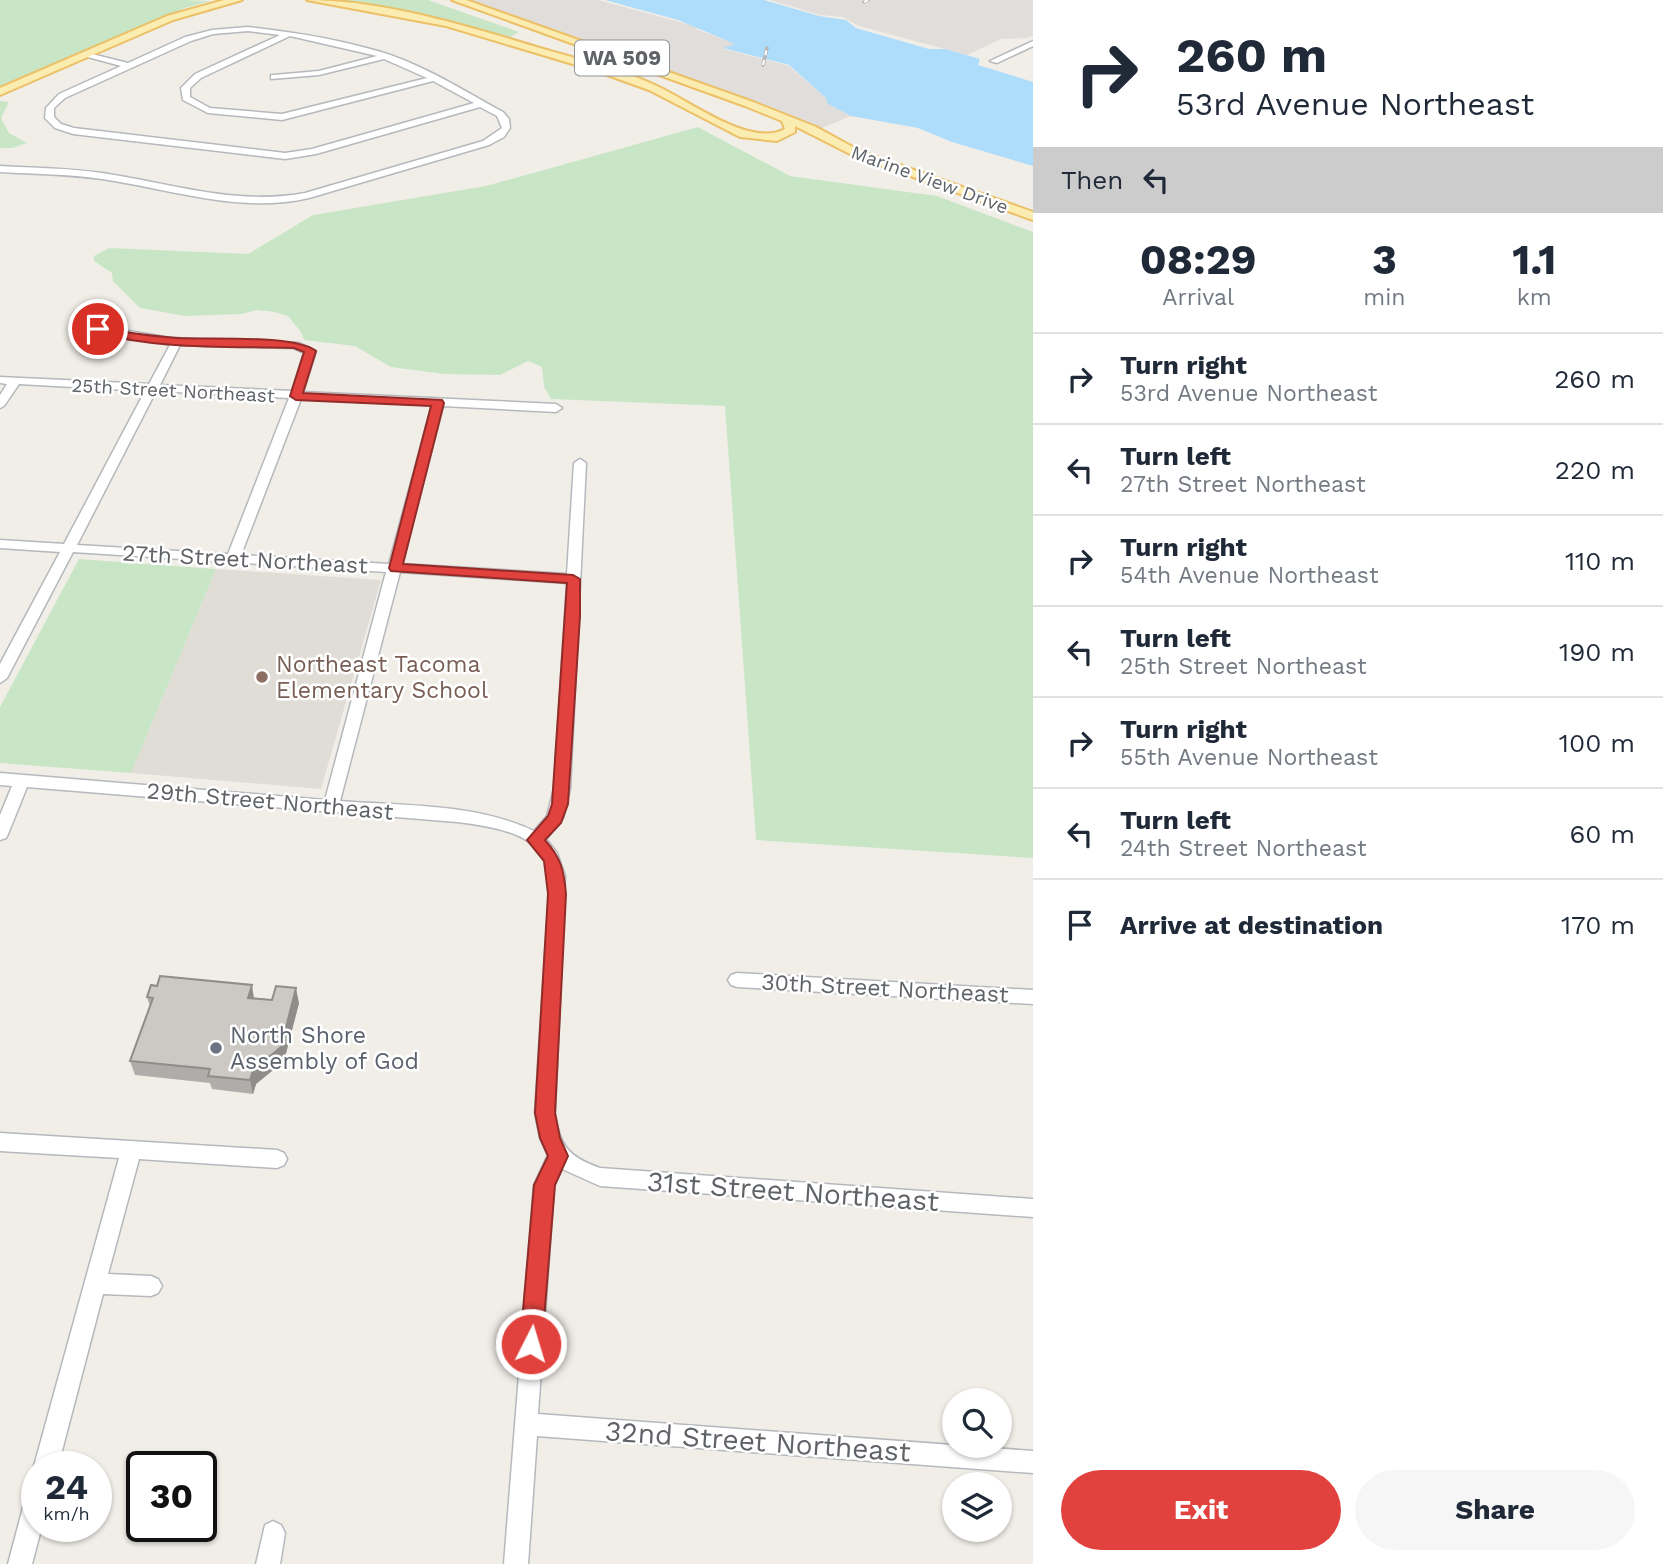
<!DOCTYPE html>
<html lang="en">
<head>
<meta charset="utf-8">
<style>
	body { margin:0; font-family:"Work Sans",sans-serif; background:#f6f6f7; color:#1f2937; height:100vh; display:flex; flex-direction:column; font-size:26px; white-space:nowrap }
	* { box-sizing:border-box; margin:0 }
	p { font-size:23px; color:#747a83 }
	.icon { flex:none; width:38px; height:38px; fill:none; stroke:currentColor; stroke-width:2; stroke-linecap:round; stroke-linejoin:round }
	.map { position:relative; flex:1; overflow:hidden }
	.drawer { display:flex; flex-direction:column; background:#fff; width:630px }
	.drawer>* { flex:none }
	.hud { background:#fff; color:#1f2937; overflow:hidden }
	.fabs { position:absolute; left:942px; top:1388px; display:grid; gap:14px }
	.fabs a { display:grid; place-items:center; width:70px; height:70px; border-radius:50%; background:#fff; box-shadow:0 2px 5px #0004; font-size:35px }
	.speed { position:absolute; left:21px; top:1451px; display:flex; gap:14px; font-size:35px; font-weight:700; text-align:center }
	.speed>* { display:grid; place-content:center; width:91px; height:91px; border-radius:50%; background:#fff; box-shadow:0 2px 5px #0004; line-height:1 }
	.speed small { font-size:18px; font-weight:400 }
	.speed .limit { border:4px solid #111; border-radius:10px; background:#fff; color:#111 }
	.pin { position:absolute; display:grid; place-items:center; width:60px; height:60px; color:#fff; margin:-30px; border:4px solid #fff; border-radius:50%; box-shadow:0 2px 7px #0007 }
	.me { position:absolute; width:77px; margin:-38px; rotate:5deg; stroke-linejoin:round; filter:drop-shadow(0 0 5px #0008) }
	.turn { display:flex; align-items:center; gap:24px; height:147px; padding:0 28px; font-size:32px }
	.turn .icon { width:91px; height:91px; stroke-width:2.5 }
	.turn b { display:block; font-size:49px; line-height:60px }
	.then { display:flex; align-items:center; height:66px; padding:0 28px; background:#0003; gap:14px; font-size:26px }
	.eta { display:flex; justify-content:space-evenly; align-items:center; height:119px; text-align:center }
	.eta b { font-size:42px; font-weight:700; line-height:49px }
	.button { display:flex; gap:14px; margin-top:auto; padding:14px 28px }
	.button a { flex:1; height:80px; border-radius:42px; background:#e2423d; color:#fff; font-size:28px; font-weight:700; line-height:80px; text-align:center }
	.button a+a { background:#f6f6f7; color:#1f2937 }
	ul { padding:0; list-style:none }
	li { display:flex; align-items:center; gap:21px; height:91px; padding:0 28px; border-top:2px solid #e0e1e3 }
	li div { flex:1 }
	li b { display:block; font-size:26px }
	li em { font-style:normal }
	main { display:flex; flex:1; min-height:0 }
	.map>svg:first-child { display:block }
	.industrial { fill:#e0ddda }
	.education { fill:#e0ddd6 }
	.green { fill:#c8e6c6 }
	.water { fill:#aeddfb }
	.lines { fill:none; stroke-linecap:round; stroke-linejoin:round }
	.minor-casing { stroke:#b5b8bc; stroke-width:3 }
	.major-casing { stroke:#ecc066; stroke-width:4 }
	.minor { fill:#fff; fill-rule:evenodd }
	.major { fill:#fbecb2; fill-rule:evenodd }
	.rail-casing { stroke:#b6b7b7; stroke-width:3.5 }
	.rail { stroke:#fff; stroke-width:2; stroke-dasharray:5; stroke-linecap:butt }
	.wall { fill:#afada9 }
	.shaded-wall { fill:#8f8d89 }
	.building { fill:#ccc9c4; stroke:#8f8d89; stroke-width:2 }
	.route { fill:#e2423d; stroke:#932b28; stroke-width:2 }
	.education-dot { fill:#8d6e63; stroke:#fff; stroke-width:2.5 }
	.worship-dot { fill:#6b7280; stroke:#fff; stroke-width:2.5 }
	.labels { text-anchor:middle; stroke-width:5; stroke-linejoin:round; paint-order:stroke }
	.far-street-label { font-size:19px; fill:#5f6367; stroke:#fff }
	.shield { fill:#fff; stroke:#8f9295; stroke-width:2 }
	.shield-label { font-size:21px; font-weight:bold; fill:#5f6367 }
	.street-label { font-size:23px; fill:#5f6367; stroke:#fff }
	.education-label { font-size:23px; fill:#785e54; stroke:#fff; text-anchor:start }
	.worship-label { font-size:23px; fill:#5b616d; stroke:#fff; text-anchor:start }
	.near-street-label { font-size:28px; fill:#5f6367; stroke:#fff }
</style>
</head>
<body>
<main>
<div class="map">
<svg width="1033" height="1564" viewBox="0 0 1033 1564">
	<rect width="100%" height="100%" fill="#f1eee8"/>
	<g class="industrial">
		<path d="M471 0H598L698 27 696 29 736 44 724 49 789 66 826 98 828 104 851 116 822 128 468 1Z"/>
		<path d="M770 0H1033V36L1027 38 1001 39 967 55 859 26 843 17 820 15Z"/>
	</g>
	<path class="education" d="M216 569 381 580 321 789 131 773Z"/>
	<g class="green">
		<path d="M0 0H186L210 1 185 8 0 86Z"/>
		<path d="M328 0H428L519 32 510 37 451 21Z"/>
		<path d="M0 101 9 102 1 118 9 133 27 143 12 148H0Z"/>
		<path d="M698 127 790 176 937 196 1033 232V858L756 840 725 406 551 399 544 387 542 367 528 361 500 375 444 374 391 367 355 346 304 340 301 332 288 316 275 312 257 310 241 314 185 316 140 308 113 281 112 273 94 261V256L109 248 248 254 313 215 486 186Z"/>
		<path d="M79 559 216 569 131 773 0 763V707Z"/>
	</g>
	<path class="water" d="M605 0H764L819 16 846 20 856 28 929 49H945L980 59 978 65 1033 82V166L952 142 918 128 851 116 828 104 826 98 789 65 723 48 735 44 678 20Z"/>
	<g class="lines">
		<defs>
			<g id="minor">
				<path d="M248 27C293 32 338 39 381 52 424 65 464 91 503 112L509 119 510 128 504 137 489 145 309 198C239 214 171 189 102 179 68 174 34 174 0 172V166C34 168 68 168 102 173 170 183 236 206 305 193L483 141 502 128 497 116 480 107 316 154 285 159 73 134 55 128 45 118 46 108 59 94 121 66 84 56V52L128 63 185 37 212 30ZM248 31 280 35 195 74 181 88 183 100 208 113 282 120 433 81 474 103 312 149 285 153 74 128 61 124 54 117V108L65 98 191 41 213 34ZM290 36 377 56 319 71 274 75H271V79L319 75 384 59 427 78 282 114 210 108 190 97V88L201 78Z"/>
				<path d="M1033 41V46L997 63 990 61Z"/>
				<path d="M98 326 171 338 299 343 316 351 303 392 556 404 562 408 556 412 443 406 402 564 567 574 574 463 580 459 586 463 570 789 563 818 546 839 557 853 565 876 555 1113C559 1146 569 1157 600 1168L1033 1199V1217L600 1186 562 1169 554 1185 538 1414 1033 1451V1473L537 1436 528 1564H504L534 1185 548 1155 540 1138 535 1113 549 894C548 885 549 875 547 866 537 831 487 826 457 822L27 787 8 834 6 838 0 840V815L12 786 0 785V773L325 800 386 572 73 552 7 678 0 683V664L60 552 0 548V540L64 544 145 391 19 384 4 406 0 408V395L7 384 0 383V377L149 384 170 345 94 331 93 329ZM180 345 293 348 304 353 292 391 160 385ZM156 391 289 398 228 554 77 545ZM301 399 432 405 389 564 241 555ZM400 572 567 583 554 789 547 816 534 831C475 803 404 806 340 801Z"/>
				<path d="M737 973 1033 990V1004L737 987 731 985 728 980 731 975Z"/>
				<path d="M0 1133 277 1150 284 1153 287 1159 284 1165 277 1168 139 1159 108 1274 151 1276 158 1279 162 1286 158 1293 151 1296 103 1294 58 1466H37V1471L34 1466 119 1158 0 1151Z"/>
				<path d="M37 1488V1526H42L32 1564H8L25 1500 29 1492Z"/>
				<path d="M273 1521 281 1525 285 1533 280 1564H256L265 1525Z"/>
			</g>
			<g id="major">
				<path d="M224 0H242L173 20 0 95V88L167 16Z"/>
				<path d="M307 0C385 0 473 28 547 50 584 61 624 70 659 87 691 102 751 148 785 129L782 121 745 106 452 0H466L753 102 816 127 860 151 1033 212V220L852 155 795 126V132L777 141 740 137 649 90 596 71 446 26Z"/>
			</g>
		</defs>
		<use href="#minor" class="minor-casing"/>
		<use href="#major" class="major-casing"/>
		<use href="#minor" class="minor"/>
		<use href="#major" class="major"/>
		<defs>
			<g id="rail">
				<path d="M864 2 868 0"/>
				<path d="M763 65 767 48"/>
			</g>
		</defs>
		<use href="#rail" class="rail-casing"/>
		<use href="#rail" class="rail"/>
	</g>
	<path class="wall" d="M157 986 299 1003 284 1061 256 1084 253 1094 212 1089 210 1083 135 1075 130 1061 150 1007 147 997Z"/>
	<g class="shaded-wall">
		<path d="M252 985 254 999 248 998Z"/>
		<path d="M296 988 299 1003 284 1061 256 1084 253 1094 250 1080 253 1070Z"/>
	</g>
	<path class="building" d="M160 976 252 985 248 998 272 1000 276 986 296 988 281 1047 253 1070 250 1080 208 1076 210 1069 130 1061 153 998 147 997 151 985 157 986Z"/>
	<path class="route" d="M98 326C124 333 151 336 178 338 208 340 295 334 316 351L303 393 442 400 444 403 403 564 573 575 580 579V616L568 804 561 823 545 840C561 858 564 870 566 894L555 1113 560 1138 568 1156 555 1185 542 1344 539 1352 531 1355 524 1352 520 1344 534 1185 548 1156 540 1138 535 1113 548 894 544 861 527 840 548 816 552 804 567 583 391 571 389 568 431 406 296 400 290 396 304 352 294 348C228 346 158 350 94 332L92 329Z"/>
	<circle class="education-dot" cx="262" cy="677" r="7"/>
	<circle class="worship-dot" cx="216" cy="1048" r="7"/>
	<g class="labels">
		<g class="far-street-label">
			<text transform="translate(930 179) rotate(20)" y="7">Marine View Drive</text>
			<text transform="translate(173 390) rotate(3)" y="7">25th Street Northeast</text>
		</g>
		<rect class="shield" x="575" y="40.5" width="94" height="35" rx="5"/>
		<g class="shield-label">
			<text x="622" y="65">WA 509</text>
		</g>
		<g class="street-label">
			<text transform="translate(245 559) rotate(3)" y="8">27th Street Northeast</text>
			<text transform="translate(270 801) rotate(5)" y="8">29th Street Northeast</text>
			<text transform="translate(885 988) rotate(3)" y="8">30th Street Northeast</text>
		</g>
		<g class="education-label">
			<text x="276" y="672">Northeast Tacoma<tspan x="276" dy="26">Elementary School</tspan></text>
		</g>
		<g class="worship-label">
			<text x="230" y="1043">North Shore<tspan x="230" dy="26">Assembly of God</tspan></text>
		</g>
		<g class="near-street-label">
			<text transform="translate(793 1191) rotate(4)" y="10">31st Street Northeast</text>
			<text transform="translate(758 1441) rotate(4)" y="10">32nd Street Northeast</text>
		</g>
	</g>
</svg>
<div class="fabs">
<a><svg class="icon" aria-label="search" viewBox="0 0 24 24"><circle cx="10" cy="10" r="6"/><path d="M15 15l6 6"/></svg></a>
<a><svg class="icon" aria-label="layers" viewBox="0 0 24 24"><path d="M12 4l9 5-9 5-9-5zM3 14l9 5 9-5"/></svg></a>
</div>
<div class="speed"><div>24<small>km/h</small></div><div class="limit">30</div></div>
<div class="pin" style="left:98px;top:329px;background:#d93025"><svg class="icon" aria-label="arrive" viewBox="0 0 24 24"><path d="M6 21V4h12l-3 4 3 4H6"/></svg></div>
<svg class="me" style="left:531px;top:1344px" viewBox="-20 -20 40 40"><circle r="17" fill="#e2423d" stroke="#fff" stroke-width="3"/><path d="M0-11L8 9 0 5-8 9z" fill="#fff"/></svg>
</div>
<section class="drawer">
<div class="hud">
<div class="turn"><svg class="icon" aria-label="right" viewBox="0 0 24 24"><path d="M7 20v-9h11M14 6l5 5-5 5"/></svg><div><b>260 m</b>53rd Avenue Northeast</div></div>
<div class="then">Then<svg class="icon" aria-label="left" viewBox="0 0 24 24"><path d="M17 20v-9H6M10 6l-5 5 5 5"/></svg></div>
</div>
<div class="eta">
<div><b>08:29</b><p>Arrival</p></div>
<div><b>3</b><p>min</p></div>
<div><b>1.1</b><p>km</p></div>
</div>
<ul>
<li><svg class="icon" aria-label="right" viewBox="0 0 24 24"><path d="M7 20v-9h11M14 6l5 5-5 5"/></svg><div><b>Turn right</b><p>53rd Avenue Northeast</p></div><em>260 m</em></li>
<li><svg class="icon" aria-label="left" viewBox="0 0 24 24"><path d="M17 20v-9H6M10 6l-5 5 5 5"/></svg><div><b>Turn left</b><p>27th Street Northeast</p></div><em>220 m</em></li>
<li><svg class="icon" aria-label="right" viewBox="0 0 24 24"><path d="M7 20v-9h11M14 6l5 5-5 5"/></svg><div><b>Turn right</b><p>54th Avenue Northeast</p></div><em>110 m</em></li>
<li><svg class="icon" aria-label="left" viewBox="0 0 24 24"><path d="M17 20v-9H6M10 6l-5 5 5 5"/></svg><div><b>Turn left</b><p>25th Street Northeast</p></div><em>190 m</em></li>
<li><svg class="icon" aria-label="right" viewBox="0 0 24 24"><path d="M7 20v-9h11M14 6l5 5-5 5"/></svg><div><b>Turn right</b><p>55th Avenue Northeast</p></div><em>100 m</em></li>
<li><svg class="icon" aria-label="left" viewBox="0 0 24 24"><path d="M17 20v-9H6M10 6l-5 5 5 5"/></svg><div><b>Turn left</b><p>24th Street Northeast</p></div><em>60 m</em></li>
<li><svg class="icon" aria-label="arrive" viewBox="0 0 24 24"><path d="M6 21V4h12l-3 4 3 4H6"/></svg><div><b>Arrive at destination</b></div><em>170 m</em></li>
</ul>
<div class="button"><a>Exit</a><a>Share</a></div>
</section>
</main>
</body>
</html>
